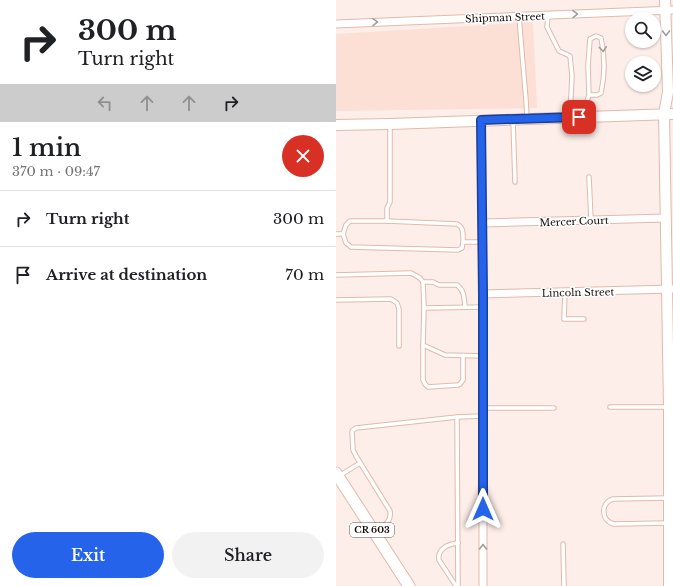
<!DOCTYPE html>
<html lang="en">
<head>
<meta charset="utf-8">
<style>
	body { margin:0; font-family:"Libre Baskerville",serif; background:#f2f2f2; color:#202124; height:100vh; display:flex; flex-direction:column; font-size:15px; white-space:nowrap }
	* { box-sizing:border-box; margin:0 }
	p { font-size:13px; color:#757577 }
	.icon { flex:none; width:22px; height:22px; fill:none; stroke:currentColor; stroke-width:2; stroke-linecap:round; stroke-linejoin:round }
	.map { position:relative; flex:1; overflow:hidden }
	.details { display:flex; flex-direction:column; background:#fff; width:336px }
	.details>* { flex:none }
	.banner { background:#fff; color:#202124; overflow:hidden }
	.controls { position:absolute; left:289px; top:12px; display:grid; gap:8px }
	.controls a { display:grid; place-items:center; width:36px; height:36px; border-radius:50%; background:#fff; box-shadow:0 1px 3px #0004; font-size:20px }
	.pin { position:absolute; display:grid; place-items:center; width:34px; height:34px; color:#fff; margin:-17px; border-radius:8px; box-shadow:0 2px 6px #0006 }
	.me { position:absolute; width:44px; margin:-22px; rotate:0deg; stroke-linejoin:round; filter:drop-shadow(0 0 3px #0008) }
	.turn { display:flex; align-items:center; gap:14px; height:84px; padding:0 12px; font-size:18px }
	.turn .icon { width:52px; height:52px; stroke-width:2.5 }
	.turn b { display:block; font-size:28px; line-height:34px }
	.lanes { display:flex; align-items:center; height:38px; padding:0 12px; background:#0003; justify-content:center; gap:20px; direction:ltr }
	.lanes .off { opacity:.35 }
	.round { display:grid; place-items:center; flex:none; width:42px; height:42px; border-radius:21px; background:#f2f2f2 }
	.headline { display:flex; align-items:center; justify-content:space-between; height:68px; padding:0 12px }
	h1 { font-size:24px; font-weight:600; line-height:30px }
	.primary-button { display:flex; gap:8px; margin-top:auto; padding:8px 12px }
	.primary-button a { flex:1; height:46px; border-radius:24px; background:#2563eb; color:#fff; font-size:16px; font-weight:600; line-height:46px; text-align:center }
	.primary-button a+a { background:#f2f2f2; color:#202124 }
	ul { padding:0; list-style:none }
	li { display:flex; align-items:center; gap:12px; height:56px; padding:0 12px; border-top:1px solid #e0e0e0 }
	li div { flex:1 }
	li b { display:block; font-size:15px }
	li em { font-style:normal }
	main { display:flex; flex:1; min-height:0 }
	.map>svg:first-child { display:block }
	.built { fill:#fce0d5 }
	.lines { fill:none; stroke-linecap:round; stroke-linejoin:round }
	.lane-casing { stroke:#e0baac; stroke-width:5.5 }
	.street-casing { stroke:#e0baac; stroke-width:9 }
	.secondary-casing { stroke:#e0baac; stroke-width:12 }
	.primary-casing { stroke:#e0baac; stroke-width:13 }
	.lane { stroke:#fff; stroke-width:3.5 }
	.street { stroke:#fff; stroke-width:7 }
	.secondary { stroke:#fff; stroke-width:10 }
	.primary { stroke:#fff; stroke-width:11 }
	.oneway { stroke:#a29d9c }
	.route-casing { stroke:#184099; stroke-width:10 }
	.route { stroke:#2563eb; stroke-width:7 }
	.labels { text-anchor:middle; stroke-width:3; stroke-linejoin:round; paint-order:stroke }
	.shield { fill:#fff; stroke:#5d5451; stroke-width:1 }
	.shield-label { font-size:9px; font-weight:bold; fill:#170b07 }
	.street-label { font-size:10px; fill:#170b07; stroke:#fff }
</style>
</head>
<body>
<main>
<section class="details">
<div class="banner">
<div class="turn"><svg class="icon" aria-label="right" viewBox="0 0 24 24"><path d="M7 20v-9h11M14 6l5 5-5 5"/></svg><div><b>300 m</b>Turn right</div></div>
<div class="lanes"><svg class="icon off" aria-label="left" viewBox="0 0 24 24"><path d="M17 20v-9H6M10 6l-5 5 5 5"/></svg><svg class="icon off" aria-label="ahead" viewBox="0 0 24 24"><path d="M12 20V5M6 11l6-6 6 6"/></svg><svg class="icon off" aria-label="ahead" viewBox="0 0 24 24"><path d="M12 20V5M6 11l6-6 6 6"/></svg><svg class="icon" aria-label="right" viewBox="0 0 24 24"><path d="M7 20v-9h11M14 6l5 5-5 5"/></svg></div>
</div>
<div class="headline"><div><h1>1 min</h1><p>370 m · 09:47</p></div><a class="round" style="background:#d93025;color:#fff"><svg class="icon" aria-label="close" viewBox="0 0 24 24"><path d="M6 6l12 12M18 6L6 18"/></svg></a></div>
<ul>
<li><svg class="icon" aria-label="right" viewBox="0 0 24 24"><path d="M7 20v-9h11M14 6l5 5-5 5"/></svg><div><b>Turn right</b></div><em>300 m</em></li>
<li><svg class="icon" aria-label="arrive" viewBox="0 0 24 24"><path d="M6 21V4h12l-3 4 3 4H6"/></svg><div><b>Arrive at destination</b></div><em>70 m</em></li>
</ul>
<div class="primary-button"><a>Exit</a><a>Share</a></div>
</section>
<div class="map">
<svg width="337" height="586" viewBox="0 0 337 586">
	<rect width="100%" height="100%" fill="#feeee9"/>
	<path class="built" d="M197 22 201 108 0 111V34Z"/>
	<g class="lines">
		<defs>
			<g id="lane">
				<path d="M212 15 211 27 223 51 234 56 236 76 234 116"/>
				<path d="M183 17 190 100 191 118"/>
				<path d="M251 116V101L253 95 252 66 254 39 260 36 265 38C269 56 269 75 265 93L261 95H253"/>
				<path d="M177 120 179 182"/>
				<path d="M253 177 255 220"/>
				<path d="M51 221V208L54 202V124"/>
				<path d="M0 234H7"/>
				<path d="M127 242C127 235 128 227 121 224L51 221H14L10 225 7 234 10 243 15 247 122 250 126 248 127 242H146"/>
				<path d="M0 275 75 273 84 278 87 282 88 308"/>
				<path d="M87 282H97L103 285H121C129 291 128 299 129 307"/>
				<path d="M229 292 228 319H248"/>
				<path d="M0 300 55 299 61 303 63 309V346"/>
				<path d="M87 345V380L89 384 92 387 122 385 124 384 127 380V356"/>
				<path d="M147 356 109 355 87 345 88 308 147 307"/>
				<path d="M274 407H331"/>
				<path d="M147 408H218"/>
				<path d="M121 417 147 416"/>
				<path d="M3 476 24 463"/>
				<path d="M332 523 278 524C265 521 264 503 277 499L332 498"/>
				<path d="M40 532C47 526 56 522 54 511L20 456 17 450 16 432 17 430 20 428 121 417 122 586"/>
				<path d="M227 544 228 586"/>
				<path d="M120 586 103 560C101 549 112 544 122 543"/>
			</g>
			<g id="street">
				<path d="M0 24 337 10"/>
				<path d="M145 120 147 307V586"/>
				<path d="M146 223 330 218"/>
				<path d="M147 294 337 289"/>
			</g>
			<g id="secondary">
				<path d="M329 0 332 92 328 114 333 407V586"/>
				<path d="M0 125 54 124 337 114"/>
			</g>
			<path id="primary" d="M0 473 73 586"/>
		</defs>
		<use href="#lane" class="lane-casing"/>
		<use href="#street" class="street-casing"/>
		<use href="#secondary" class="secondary-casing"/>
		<use href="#primary" class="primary-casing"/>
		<use href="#lane" class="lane"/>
		<use href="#street" class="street"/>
		<use href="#secondary" class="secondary"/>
		<use href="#primary" class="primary"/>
	</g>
	<defs><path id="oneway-chevron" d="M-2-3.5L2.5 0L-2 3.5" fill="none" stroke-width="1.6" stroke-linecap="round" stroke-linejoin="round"/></defs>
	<g class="oneway">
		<use href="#oneway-chevron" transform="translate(239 14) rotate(-2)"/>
		<use href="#oneway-chevron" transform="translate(39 22) rotate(-2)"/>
		<use href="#oneway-chevron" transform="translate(330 33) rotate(89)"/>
		<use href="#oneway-chevron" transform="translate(267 49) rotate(84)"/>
		<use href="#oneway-chevron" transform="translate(147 547) rotate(-90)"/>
	</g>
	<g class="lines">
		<defs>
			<path id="route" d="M147 509V294L145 120 243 117"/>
		</defs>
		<use href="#route" class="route-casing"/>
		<use href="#route" class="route"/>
	</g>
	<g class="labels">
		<rect class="shield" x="14" y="523" width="44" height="14" rx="3"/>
		<g class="shield-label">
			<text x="36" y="533">CR 603</text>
		</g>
		<g class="street-label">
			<text transform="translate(169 17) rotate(-2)" y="4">Shipman Street</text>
			<text transform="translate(238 221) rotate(-2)" y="4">Mercer Court</text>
			<text transform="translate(242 292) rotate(-1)" y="4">Lincoln Street</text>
		</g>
	</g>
</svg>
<div class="controls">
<a><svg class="icon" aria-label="search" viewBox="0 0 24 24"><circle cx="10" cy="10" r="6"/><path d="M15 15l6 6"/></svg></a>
<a><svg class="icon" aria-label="layers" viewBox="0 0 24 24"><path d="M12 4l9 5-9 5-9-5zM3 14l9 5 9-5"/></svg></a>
</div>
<div class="pin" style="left:243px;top:117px;background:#d93025"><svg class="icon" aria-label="arrive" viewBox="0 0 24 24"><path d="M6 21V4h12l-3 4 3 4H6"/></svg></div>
<svg class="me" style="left:147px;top:509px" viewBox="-20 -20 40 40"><path d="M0-17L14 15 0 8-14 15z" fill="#2563eb" stroke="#fff" stroke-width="4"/></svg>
</div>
</main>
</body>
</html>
